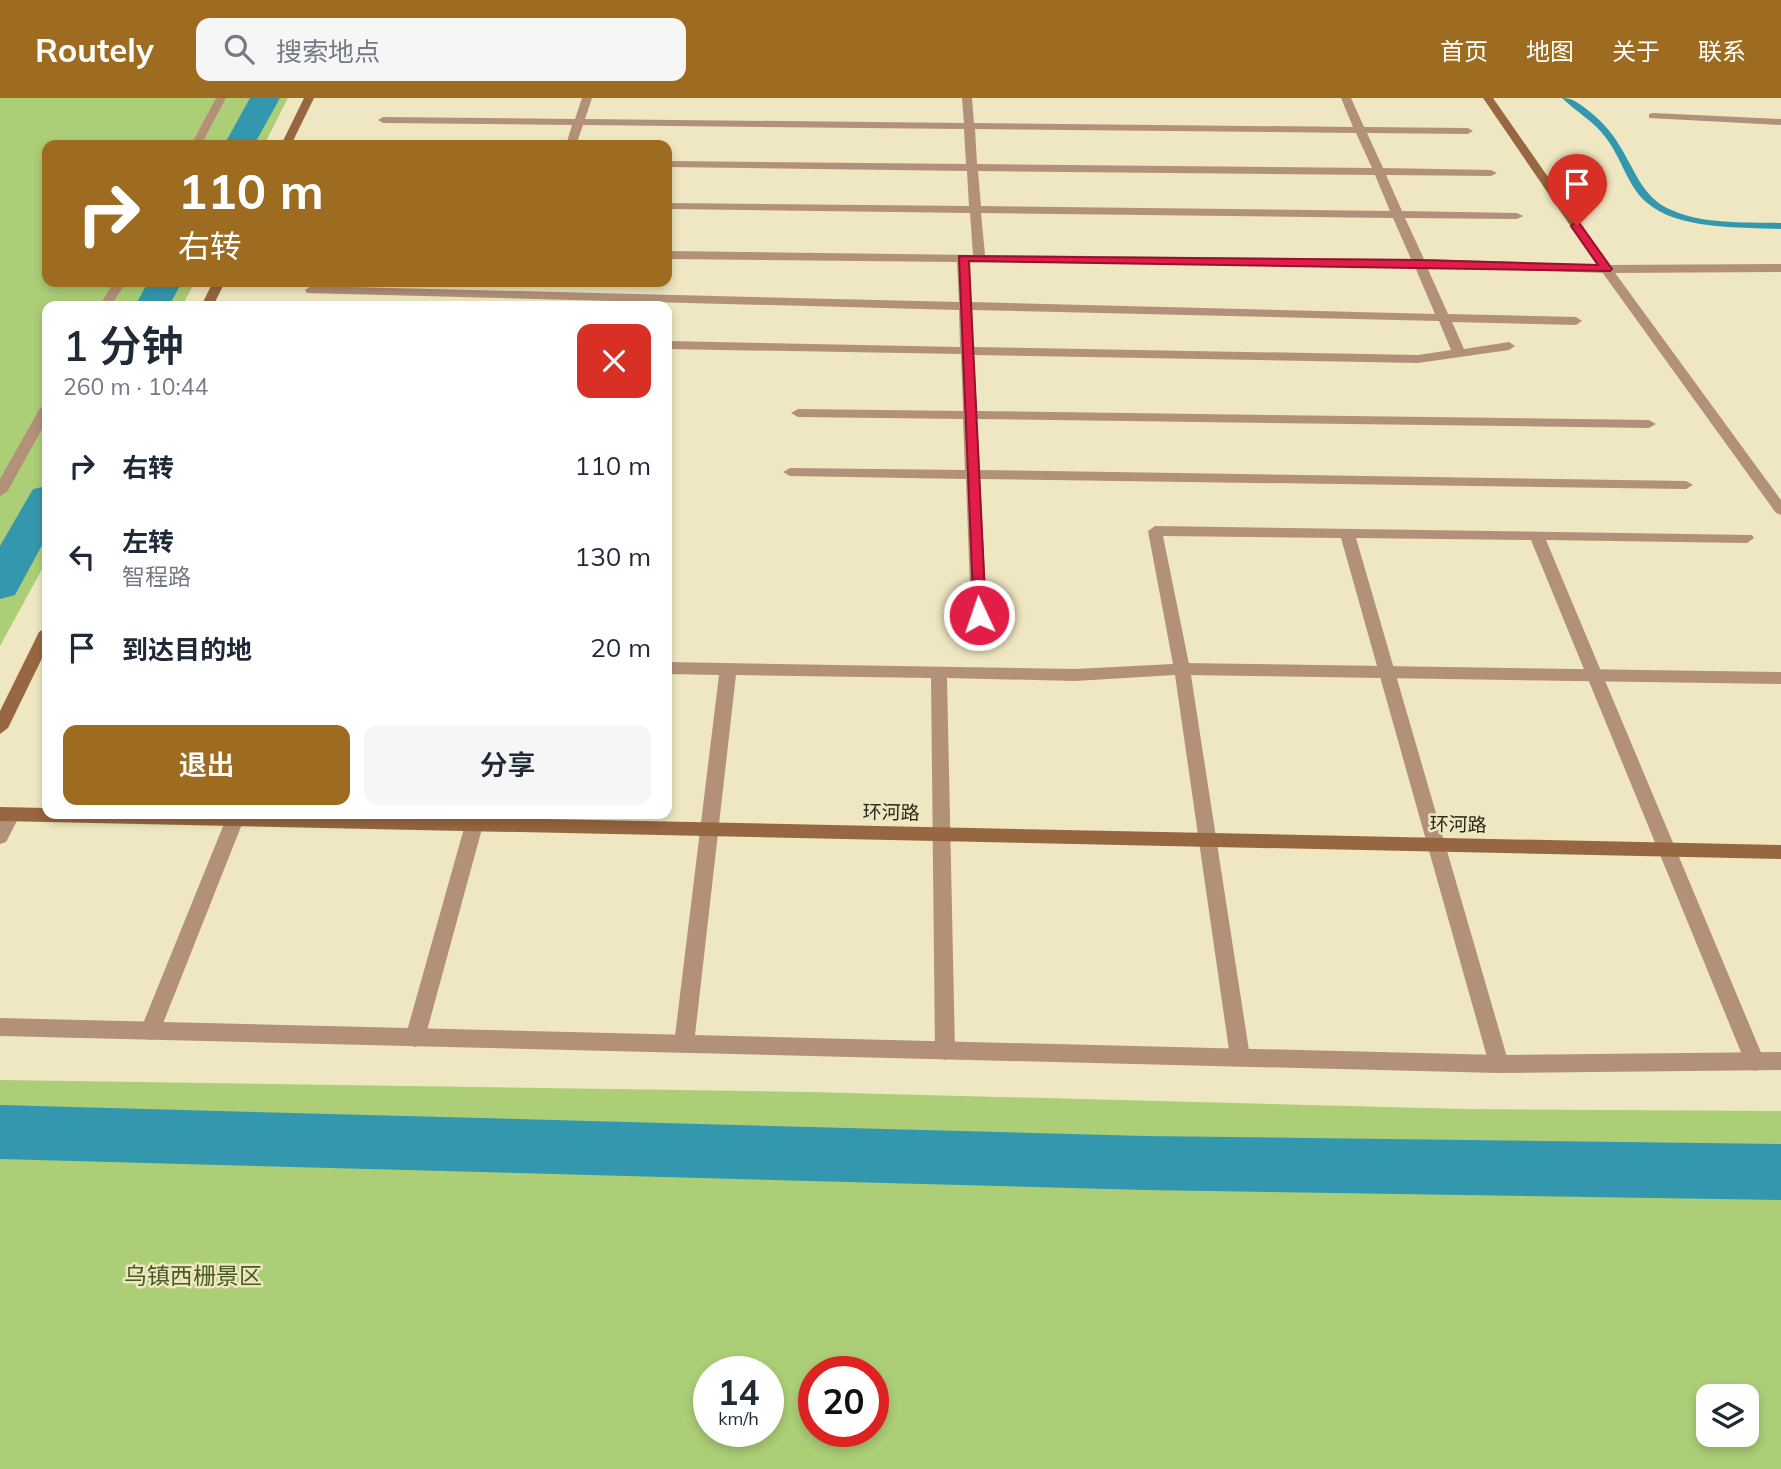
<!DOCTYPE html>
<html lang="zh">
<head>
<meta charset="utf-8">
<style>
	body { margin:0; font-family:Mulish,"Noto Sans SC",sans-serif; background:#f6f6f7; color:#1f2937; height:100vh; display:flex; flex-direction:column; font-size:26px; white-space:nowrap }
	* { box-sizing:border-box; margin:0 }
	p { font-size:23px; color:#747a83 }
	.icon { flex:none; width:38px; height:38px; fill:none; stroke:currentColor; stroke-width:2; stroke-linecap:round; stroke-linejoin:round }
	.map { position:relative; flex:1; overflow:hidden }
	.sheet { position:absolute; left:42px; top:203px; width:630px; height:518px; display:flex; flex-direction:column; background:#fff; border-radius:14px; box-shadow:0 4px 10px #0003 }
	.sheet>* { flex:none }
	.banner { position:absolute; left:42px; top:42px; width:630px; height:147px; border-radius:14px; box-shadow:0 4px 10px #0003; background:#9d6c20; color:#fff; overflow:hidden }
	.buttons { position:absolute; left:1696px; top:1286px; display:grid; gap:14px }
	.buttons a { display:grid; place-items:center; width:63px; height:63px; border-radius:14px; background:#fff; box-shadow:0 4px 10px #0003; font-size:35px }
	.speed { position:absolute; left:693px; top:1258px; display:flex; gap:14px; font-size:35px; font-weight:700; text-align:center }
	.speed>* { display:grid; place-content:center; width:91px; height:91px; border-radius:50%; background:#fff; box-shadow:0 4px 10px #0003; line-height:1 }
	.speed small { font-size:18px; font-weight:400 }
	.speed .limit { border:10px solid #d22; background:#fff; color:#111 }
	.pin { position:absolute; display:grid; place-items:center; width:60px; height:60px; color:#fff; margin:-72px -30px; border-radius:50% 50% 50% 0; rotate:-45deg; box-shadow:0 0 7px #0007 }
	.pin .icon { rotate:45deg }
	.me { position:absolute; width:77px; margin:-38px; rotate:357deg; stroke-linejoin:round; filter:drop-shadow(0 0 5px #0008) }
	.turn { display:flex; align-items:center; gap:24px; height:147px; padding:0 21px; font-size:32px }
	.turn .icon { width:91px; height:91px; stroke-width:2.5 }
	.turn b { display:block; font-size:49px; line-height:60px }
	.round { display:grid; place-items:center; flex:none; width:74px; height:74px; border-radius:14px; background:#f6f6f7 }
	.overview { display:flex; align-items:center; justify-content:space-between; height:119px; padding:0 21px }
	h1 { font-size:42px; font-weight:600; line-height:52px }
	.button { display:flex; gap:14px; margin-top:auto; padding:14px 21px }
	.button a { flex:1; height:80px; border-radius:14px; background:#9d6c20; color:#fff; font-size:28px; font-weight:600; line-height:80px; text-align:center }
	.button a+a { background:#f6f6f7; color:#1f2937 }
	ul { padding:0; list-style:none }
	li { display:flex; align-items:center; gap:21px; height:91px; padding:0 21px }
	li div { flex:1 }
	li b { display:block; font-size:26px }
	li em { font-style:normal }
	header { display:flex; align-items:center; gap:42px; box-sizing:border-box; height:98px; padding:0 35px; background:#9d6c20; color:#fff }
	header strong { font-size:33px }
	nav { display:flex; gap:38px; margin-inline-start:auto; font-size:24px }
	.search { width:490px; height:63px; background:#f6f6f7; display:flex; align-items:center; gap:18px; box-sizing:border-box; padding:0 24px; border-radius:14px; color:#747a83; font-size:26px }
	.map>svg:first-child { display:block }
	.green { fill:#acce77; fill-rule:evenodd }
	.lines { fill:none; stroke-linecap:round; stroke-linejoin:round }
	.stream { fill:#3398ad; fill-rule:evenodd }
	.canal { fill:#3398ad; fill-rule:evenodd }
	.lane { fill:#b29178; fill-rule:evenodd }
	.street { fill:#b29178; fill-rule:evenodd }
	.secondary { fill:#976741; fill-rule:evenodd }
	.route { fill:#e11d48; stroke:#92132f; stroke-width:2 }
	.labels { text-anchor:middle; stroke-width:5; stroke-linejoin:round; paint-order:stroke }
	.street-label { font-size:19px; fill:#2b281a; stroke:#efe7c1 }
	.near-park-label { font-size:23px; fill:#465b1f; stroke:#efe7c1 }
</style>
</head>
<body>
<header>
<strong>Routely</strong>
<div class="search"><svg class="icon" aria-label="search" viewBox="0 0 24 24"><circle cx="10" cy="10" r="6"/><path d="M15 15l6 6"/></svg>搜索地点</div>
<nav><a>首页</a><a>地图</a><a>关于</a><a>联系</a></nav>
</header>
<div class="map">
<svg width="1781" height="1371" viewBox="0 0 1781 1371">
	<rect width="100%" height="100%" fill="#efe7c1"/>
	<g class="green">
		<path d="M0 0H288L264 47H47V184H195L182 208H47V462L0 548Z"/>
		<path d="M0 982 810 994 1464 1011 1781 1013V1371H0ZM709 1274H768V1334H709ZM814 1274H873V1334H814ZM1708 1298H1746V1337H1708Z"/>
	</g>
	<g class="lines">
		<path class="stream" d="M1562 0C1572 0 1577 4 1585 10 1600 21 1612 34 1621 50 1634 71 1642 96 1665 109 1699 127 1744 124 1781 125V131C1741 129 1677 132 1646 104 1627 87 1621 59 1606 40 1594 23 1576 14 1562 0Z"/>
		<g class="canal">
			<path d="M250 0H280L254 47H224Z"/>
			<path d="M148 184H182L169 208H135Z"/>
			<path d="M47 388V438L15 497 0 501V448L33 391Z"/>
			<path d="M0 1007 1145 1038 1781 1046V1102L1145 1092 0 1061Z"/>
		</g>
		<g class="lane">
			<path d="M216 0H226L201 47H191Z"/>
			<path d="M582 0H592L585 21 964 25 962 0H972L974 25 1353 29 1341 0H1351L1364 29 1468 30 1473 33 1468 36 1367 35 1383 70 1491 72 1497 75 1491 78 1386 77 1402 113 1517 115 1523 118 1517 121 1405 120 1424 161 1606 167 1781 166V174L1606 175 1427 169 1448 216 1576 219 1582 223 1576 227 1452 224 1464 251 1509 244 1515 248 1509 252 1418 265 974 257 977 313 1649 322 1656 326 1649 330 977 321 980 372 1686 383 1693 387 1686 391 980 381 987 517 979 522 971 517 966 381 790 378 783 374 790 370 965 372 963 321 798 319 791 315 798 311 963 313 961 256 667 251V243L960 249 959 212 307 195 305 192 311 188 959 204 957 164 667 161V153L973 157 970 115 667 111V105L969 108 967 73 667 69V63L966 66 964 31 583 27 576 47H566L572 27 383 25 378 22 383 19 575 21ZM975 31 1356 35 1372 70 977 66ZM978 73 1375 77 1390 113 981 108ZM981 115 1393 120 1411 161 985 157ZM969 164 1415 169 1435 216 971 204ZM972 212 1439 223 1451 252 1418 257 973 249Z"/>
			<path d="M1653 15 1781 21V27L1649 20V16Z"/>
			<path d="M114 184H126L111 208H99Z"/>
			<path d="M47 306V322L7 394 0 398V381L40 310Z"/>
			<path d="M1155 428 1752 437 1754 440 1747 445 1546 442 1765 964 1762 970 1755 973 1748 970 1745 964 1531 442 1356 440 1509 966 1506 972 1499 975 1492 972 1489 966 1341 440 1163 438 1190 571 1250 959 1247 965 1240 968 1233 965 1230 959 1175 577 1075 583 947 580 955 953 952 959 945 962 938 959 935 953 931 580 736 577 694 946 691 952 684 955 677 952 674 946 719 577 667 576V564L1075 571 1173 566 1148 433Z"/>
			<path d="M11 710 17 712 20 717 6 744 0 746V721L5 712Z"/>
			<path d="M228 716H246L160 933 157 939 150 942 143 939 140 933Z"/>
			<path d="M468 716H486L425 940 422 946 415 949 408 946 405 940Z"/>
		</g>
		<g class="street">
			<path d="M1606 167 1610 168 1781 402V417L1776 415 1602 174V168Z"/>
			<path d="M1182 565 1781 574V586L1182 577 1174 571Z"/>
			<path d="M0 920 1499 957 1781 954V972L1499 975 0 938Z"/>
		</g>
		<g class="secondary">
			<path d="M304 0H314L291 47H281Z"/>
			<path d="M1483 0H1493L1612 171 1610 174H1602Z"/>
			<path d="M213 184H225L213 208H201Z"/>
			<path d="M47 529V550L8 630 0 636V613L39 534Z"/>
			<path d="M0 709 47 710V716H307L1781 747V761L0 723Z"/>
		</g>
	</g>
	<path class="route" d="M1573 126H1580L1612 171 1610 173 969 163 986 517 979 522 974 521 959 158 1420 162 1598 167 1571 128Z"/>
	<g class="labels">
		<g class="street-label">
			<text transform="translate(891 714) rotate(1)" y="7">环河路</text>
			<text transform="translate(1458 726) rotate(1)" y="7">环河路</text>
		</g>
		<g class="near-park-label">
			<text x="193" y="1186">乌镇西栅景区</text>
		</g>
	</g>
</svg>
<div class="buttons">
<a><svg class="icon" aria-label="layers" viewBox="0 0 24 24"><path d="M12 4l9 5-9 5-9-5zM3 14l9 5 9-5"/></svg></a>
</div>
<div class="speed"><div>14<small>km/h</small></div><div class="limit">20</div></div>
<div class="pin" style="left:1577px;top:128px;background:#d93025"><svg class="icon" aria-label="arrive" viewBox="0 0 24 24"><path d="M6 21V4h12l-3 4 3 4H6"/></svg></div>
<svg class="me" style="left:979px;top:517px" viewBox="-20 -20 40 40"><circle r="17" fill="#e11d48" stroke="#fff" stroke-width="3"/><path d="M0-11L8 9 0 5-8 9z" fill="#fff"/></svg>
<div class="banner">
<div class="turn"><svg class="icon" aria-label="right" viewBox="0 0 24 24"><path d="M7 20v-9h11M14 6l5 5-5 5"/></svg><div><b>110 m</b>右转</div></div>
</div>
<section class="sheet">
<div class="overview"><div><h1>1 分钟</h1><p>260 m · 10:44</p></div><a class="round" style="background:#d93025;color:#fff"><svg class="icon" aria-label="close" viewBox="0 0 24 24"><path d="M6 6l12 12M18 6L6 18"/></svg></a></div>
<ul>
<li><svg class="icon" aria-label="right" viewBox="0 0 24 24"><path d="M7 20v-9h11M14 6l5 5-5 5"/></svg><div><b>右转</b></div><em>110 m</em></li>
<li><svg class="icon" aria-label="left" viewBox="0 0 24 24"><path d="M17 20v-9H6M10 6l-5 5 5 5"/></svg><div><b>左转</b><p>智程路</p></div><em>130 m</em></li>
<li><svg class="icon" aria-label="arrive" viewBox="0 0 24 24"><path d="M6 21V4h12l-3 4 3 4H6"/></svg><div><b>到达目的地</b></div><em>20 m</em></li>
</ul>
<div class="button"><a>退出</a><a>分享</a></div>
</section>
</div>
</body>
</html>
